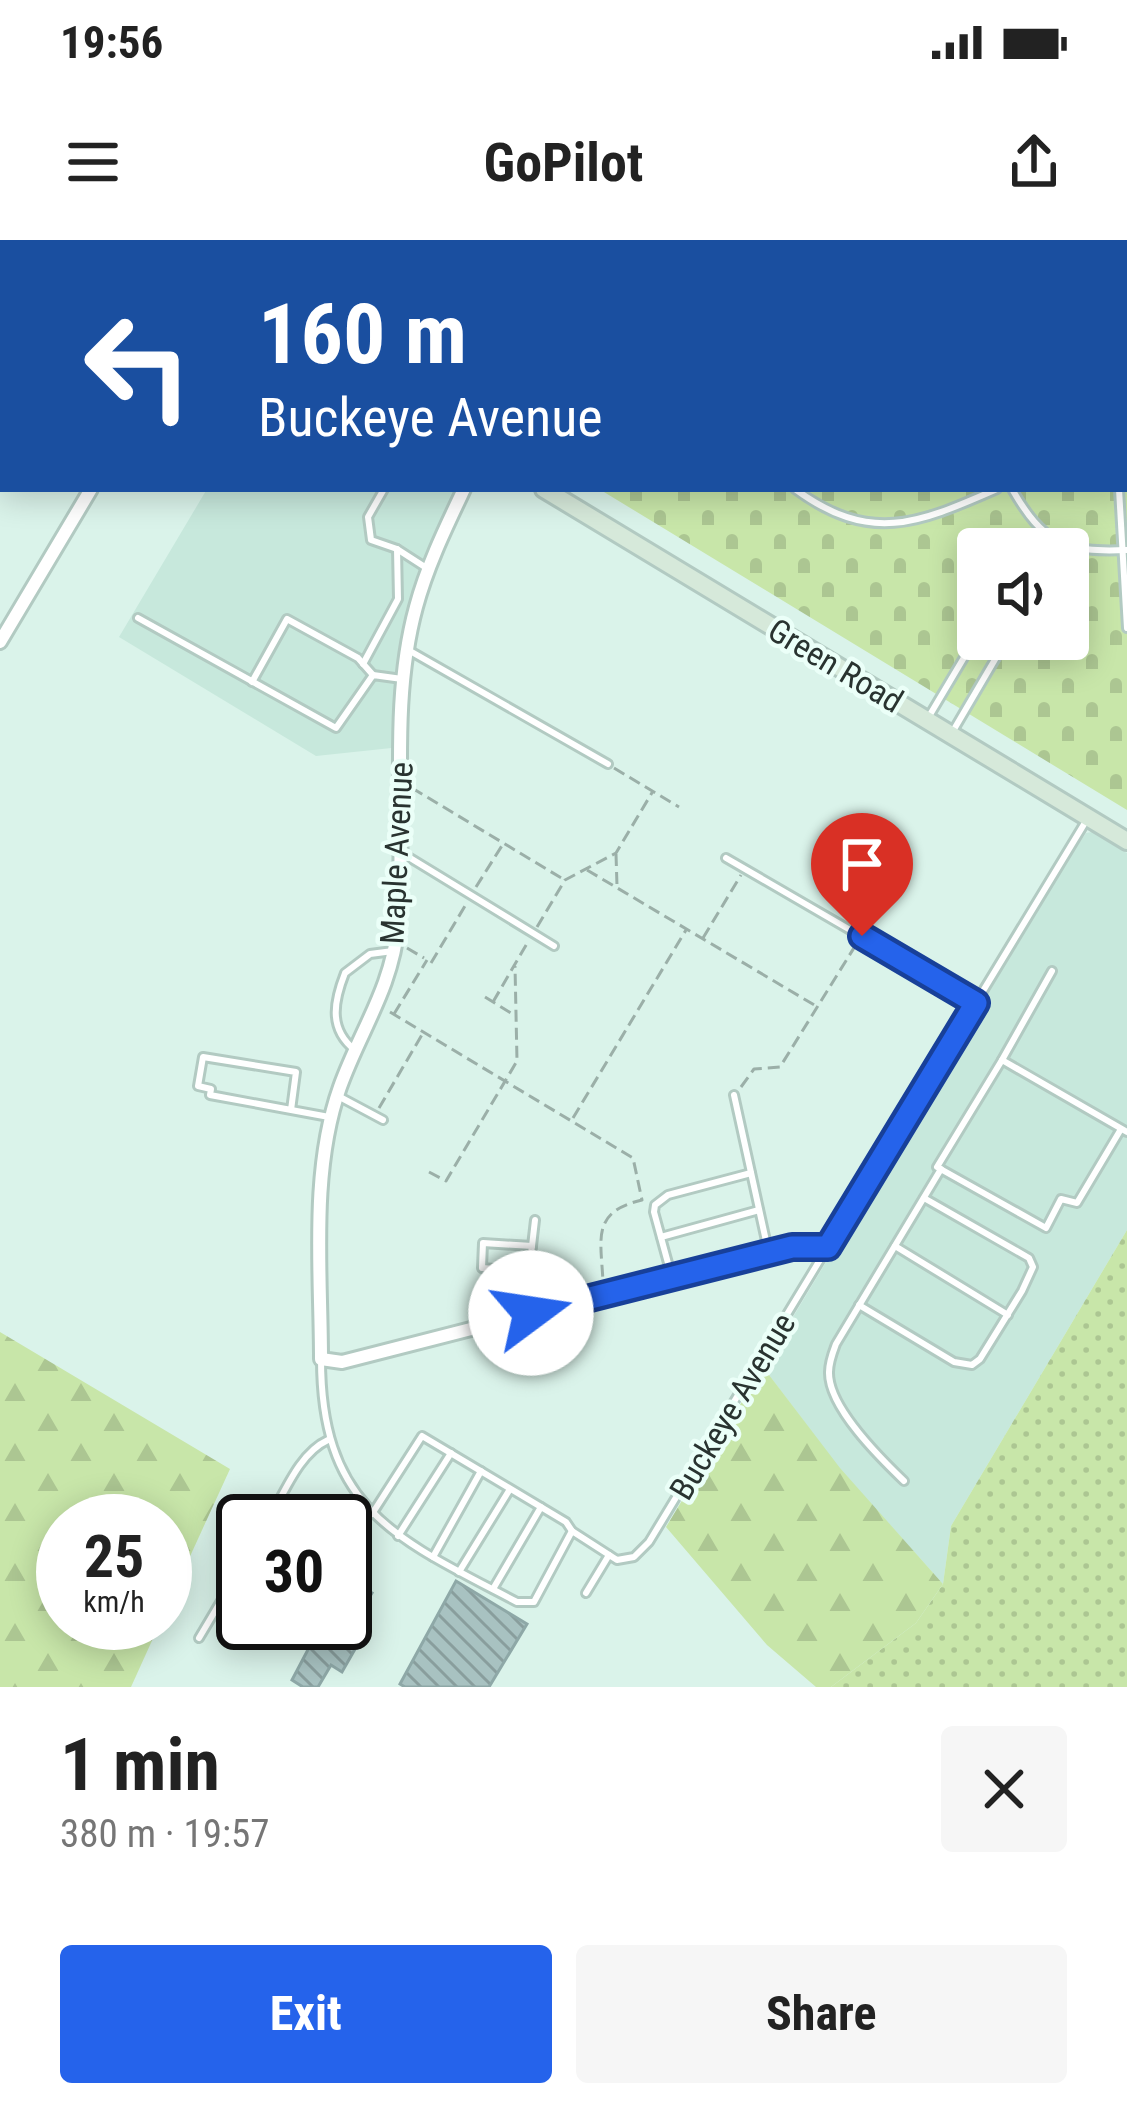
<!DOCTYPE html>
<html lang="en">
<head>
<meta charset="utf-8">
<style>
	body { margin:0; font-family:"Roboto Condensed",sans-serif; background:#f6f6f6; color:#222; height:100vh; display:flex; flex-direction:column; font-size:45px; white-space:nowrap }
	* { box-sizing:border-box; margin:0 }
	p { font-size:39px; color:#767676 }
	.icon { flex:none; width:66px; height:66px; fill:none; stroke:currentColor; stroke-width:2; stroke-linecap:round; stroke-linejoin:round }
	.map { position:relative; height:1447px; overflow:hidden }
	.panel { display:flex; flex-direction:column; background:#fff; flex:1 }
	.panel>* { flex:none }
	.hud { position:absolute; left:0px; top:0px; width:1128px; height:252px; box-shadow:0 6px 30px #0003; background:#1a4fa0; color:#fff; overflow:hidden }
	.controls { position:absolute; left:957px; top:288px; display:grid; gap:24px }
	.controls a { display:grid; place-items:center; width:132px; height:132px; border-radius:12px; background:#fff; box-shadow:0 6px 30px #0003; font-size:60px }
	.speed { position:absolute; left:36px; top:1254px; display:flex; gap:24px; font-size:60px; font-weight:700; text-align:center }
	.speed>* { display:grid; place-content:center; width:156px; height:156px; border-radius:50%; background:#fff; box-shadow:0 6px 30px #0003; line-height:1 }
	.speed small { font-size:30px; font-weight:400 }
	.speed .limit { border:6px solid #111; border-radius:18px; background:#fff; color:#111 }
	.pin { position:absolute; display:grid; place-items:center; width:102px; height:102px; color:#fff; margin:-123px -51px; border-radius:50% 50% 50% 0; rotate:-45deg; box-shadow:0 0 12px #0007 }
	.pin .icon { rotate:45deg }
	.me { position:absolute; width:132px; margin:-66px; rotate:76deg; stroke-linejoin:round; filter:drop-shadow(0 0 9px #0008) }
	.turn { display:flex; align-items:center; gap:42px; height:252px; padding:0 60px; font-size:54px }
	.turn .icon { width:156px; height:156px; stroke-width:2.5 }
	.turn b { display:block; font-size:84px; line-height:102px }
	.round { display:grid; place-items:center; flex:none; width:126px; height:126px; border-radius:12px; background:#f6f6f6 }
	.headline { display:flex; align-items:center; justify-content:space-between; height:204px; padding:0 60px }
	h1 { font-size:72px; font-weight:700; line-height:90px }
	.cta { display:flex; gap:24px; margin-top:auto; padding:24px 60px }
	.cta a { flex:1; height:138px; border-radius:12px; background:#2563eb; color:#fff; font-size:48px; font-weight:700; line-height:138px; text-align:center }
	.cta a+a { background:#f6f6f6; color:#222 }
	.status { display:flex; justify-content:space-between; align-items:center; height:84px; padding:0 60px; background:#fff; direction:ltr }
	.status svg { height:33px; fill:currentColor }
	header { display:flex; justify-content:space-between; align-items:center; height:156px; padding:0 60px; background:#fff; font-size:54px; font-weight:700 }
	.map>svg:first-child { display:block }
	.built { fill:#c7e8dc }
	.grass { fill:url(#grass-dots) }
	.forest { fill:url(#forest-firs) }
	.cemetery { fill:url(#cemetery-stones); fill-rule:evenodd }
	.building { fill:url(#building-back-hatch); stroke:#8ea8a7; stroke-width:3 }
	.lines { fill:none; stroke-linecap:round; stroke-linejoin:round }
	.lane-casing { stroke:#b2cac2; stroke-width:12 }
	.street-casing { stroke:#b2cac2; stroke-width:18 }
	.secondary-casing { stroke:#b2cac2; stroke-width:22 }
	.path { stroke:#9bafa8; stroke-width:3; stroke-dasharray:12 6; stroke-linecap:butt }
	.lane { stroke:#fff; stroke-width:6 }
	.street { stroke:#fff; stroke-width:12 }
	.secondary { stroke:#d6e9da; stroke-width:16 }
	.route-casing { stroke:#184099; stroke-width:30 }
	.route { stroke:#2563eb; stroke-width:21 }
	.labels { text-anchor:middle; stroke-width:9; stroke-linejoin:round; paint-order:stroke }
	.street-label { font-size:33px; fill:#293330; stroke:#ebfff8 }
</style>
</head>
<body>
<div class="status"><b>19:56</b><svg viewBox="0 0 49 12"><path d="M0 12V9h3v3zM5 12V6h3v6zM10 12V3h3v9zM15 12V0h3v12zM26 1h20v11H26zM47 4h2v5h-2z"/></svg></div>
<header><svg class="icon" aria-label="menu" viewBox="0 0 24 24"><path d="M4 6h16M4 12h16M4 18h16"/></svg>GoPilot<svg class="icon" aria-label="share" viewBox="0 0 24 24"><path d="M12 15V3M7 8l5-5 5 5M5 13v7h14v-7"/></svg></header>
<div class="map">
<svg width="1127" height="1447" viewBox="0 0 1127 1447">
	<defs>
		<pattern id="grass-dots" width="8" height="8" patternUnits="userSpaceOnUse" patternTransform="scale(3)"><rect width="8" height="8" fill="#c8e6a9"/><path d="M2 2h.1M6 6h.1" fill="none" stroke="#acc692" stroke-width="1.8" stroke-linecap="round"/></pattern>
		<pattern id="forest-firs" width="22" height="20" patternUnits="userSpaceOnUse" patternTransform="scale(3)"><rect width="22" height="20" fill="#c8e6a9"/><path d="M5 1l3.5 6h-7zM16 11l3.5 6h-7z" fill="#acc692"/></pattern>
		<pattern id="cemetery-stones" width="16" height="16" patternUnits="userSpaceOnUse" patternTransform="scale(3)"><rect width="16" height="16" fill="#c8e6a9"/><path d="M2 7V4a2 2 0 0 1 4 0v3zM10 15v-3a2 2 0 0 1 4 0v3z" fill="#acc692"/></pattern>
		<pattern id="building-back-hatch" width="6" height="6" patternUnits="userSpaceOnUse" patternTransform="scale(3)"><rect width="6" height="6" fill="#a8c2c1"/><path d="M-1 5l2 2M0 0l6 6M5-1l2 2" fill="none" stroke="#899e9d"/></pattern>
	</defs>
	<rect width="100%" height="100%" fill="#daf3ea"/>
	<g class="built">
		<path d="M207 249H464L415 372 401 507 316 516 119 397Z"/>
		<path d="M1092 592 1127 613V990L951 1286 943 1344 839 1228 763 1127 1067 621 1086 593Z"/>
	</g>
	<path class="grass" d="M1127 990V1447H831L916 1383 943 1344 951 1286Z"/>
	<g class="forest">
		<path d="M395 0H730L729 3Z"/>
		<path d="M0 1092 230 1229 165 1371V1281H63V1383H160L131 1447H0Z"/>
		<path d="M763 1127 840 1228 943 1344 916 1383 831 1447H816L767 1405 666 1287Z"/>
	</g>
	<path class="cemetery" d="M730 0H1127V570L599 249H1125V3H728ZM978 309H1068V399H978Z"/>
	<g class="building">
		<path d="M353 1341 372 1353 355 1381 367 1388 342 1432 331 1425 318 1447H303L292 1440 322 1383H345V1354Z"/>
		<path d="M456 1341 527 1384 489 1447H405L400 1444Z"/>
	</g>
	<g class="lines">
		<defs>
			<g id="lane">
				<path d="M891 0V3"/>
				<path d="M1105 0 1107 3"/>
				<path d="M837 3 850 0"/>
				<path d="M1125 28 1127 31"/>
				<path d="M1125 167 1127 165"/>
				<path d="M1125 198 1127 192"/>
				<path d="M384 249 368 277 371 300 397 309 428 329"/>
				<path d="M795 249C871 305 919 283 997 249"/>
				<path d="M1012 249C1043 303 1065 313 1127 310"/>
				<path d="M1119 249 1127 388"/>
				<path d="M1029 309 1040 290"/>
				<path d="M138 378 336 488 373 435 402 439"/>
				<path d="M980 399 1000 410"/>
				<path d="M410 411 608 524"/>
				<path d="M363 424 398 359 397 309"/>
				<path d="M252 442 287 379 358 418 373 435"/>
				<path d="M928 478 978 394"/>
				<path d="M953 491 1007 399"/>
				<path d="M402 613 554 706"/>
				<path d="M726 618 976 763"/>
				<path d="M355 810C328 789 334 761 345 733L370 714 393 711"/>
				<path d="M1002 820 1052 731"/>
				<path d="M734 855 768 1010"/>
				<path d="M338 856 383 880"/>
				<path d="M291 870 296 832 203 817 198 846 211 849 210 855 329 877"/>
				<path d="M1121 889 1077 963 1061 959 1046 988 937 927 1002 820 1127 892"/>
				<path d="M661 997 759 970"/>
				<path d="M895 1006 1008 1075"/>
				<path d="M529 1032 482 1028 483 1003 532 1006"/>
				<path d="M671 1034 654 972 655 965 668 955 751 933"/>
				<path d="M859 1065 954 1122 972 1125 980 1119 1022 1051 1033 1027 1029 1018 924 958"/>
				<path d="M531 1072 529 1032 535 980"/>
				<path d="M515 1081C536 1133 570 1117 570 1067"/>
				<path d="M321 1119C321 1271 399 1300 517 1362H534L572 1291 617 1320 634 1317 649 1302 1086 581"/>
				<path d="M904 1241C880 1218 828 1167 829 1132 829 1122 833 1112 836 1104L941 929"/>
				<path d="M372 1274 422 1196 566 1282 572 1291"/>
				<path d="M268 1281C284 1254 299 1213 328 1200"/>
				<path d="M398 1296 451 1213"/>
				<path d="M433 1317 481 1231"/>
				<path d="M459 1332 510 1249"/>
				<path d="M493 1349 541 1267"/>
				<path d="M586 1353 609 1315"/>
				<path d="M199 1398 243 1324"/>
			</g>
			<g id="street">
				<path d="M44 3 46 0"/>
				<path d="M0 77 3 72"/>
				<path d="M464 249C446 287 427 326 416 367 388 469 407 581 398 685 392 748 360 791 340 847 310 931 321 1032 321 1119L342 1122 792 1007H828"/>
				<path d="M0 402 91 249"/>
			</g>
			<g id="secondary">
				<path d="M132 0 137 3"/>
				<path d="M544 249 1127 601"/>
			</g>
		</defs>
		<use href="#lane" class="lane-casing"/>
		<use href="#street" class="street-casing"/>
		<use href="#secondary" class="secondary-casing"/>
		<g class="path">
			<path d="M614 528 679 567"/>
			<path d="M412 548 563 639"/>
			<path d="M616 614 617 646"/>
			<path d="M587 630 816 766"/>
			<path d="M476 647 503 604"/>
			<path d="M537 687 565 640 616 613 653 551"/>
			<path d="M703 698 741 635"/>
			<path d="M407 708 424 718"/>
			<path d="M431 723 465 666"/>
			<path d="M485 757 514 775"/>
			<path d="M493 762 529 700"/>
			<path d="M390 772 633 918 642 960C591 972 601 998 603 1042"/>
			<path d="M394 774 427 720"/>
			<path d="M741 847 754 829 780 827 857 703"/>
			<path d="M379 868 423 793"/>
			<path d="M573 878 686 690"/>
			<path d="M429 932 446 941 517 821 515 726"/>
		</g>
		<use href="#lane" class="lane"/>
		<use href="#street" class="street"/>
		<use href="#secondary" class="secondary"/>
	</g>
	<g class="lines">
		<defs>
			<path id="route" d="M531 1073 792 1007H828L976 763 862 696"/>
		</defs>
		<use href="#route" class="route-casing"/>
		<use href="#route" class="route"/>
	</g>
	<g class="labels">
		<g class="street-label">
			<text transform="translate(836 425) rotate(31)" y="12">Green Road</text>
			<text transform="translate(396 613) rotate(-87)" y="12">Maple Avenue</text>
			<text transform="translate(732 1166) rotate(-59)" y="12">Buckeye Avenue</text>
		</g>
	</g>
</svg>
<div class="controls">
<a><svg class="icon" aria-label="sound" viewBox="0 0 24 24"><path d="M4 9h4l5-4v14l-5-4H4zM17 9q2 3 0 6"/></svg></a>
</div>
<div class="speed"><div>25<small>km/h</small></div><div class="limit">30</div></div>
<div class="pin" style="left:862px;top:696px;background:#d93025"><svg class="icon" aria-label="arrive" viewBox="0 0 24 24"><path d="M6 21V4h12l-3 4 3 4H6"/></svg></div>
<svg class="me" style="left:531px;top:1073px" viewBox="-20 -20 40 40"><circle r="19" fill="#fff"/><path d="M0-13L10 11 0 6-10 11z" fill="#2563eb"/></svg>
<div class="hud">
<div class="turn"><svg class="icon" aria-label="left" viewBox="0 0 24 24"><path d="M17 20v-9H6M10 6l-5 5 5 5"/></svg><div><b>160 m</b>Buckeye Avenue</div></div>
</div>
</div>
<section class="panel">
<div class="headline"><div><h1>1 min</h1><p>380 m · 19:57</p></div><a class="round"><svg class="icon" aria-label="close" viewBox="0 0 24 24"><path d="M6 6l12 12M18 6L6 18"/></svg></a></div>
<div class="cta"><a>Exit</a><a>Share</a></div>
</section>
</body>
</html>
